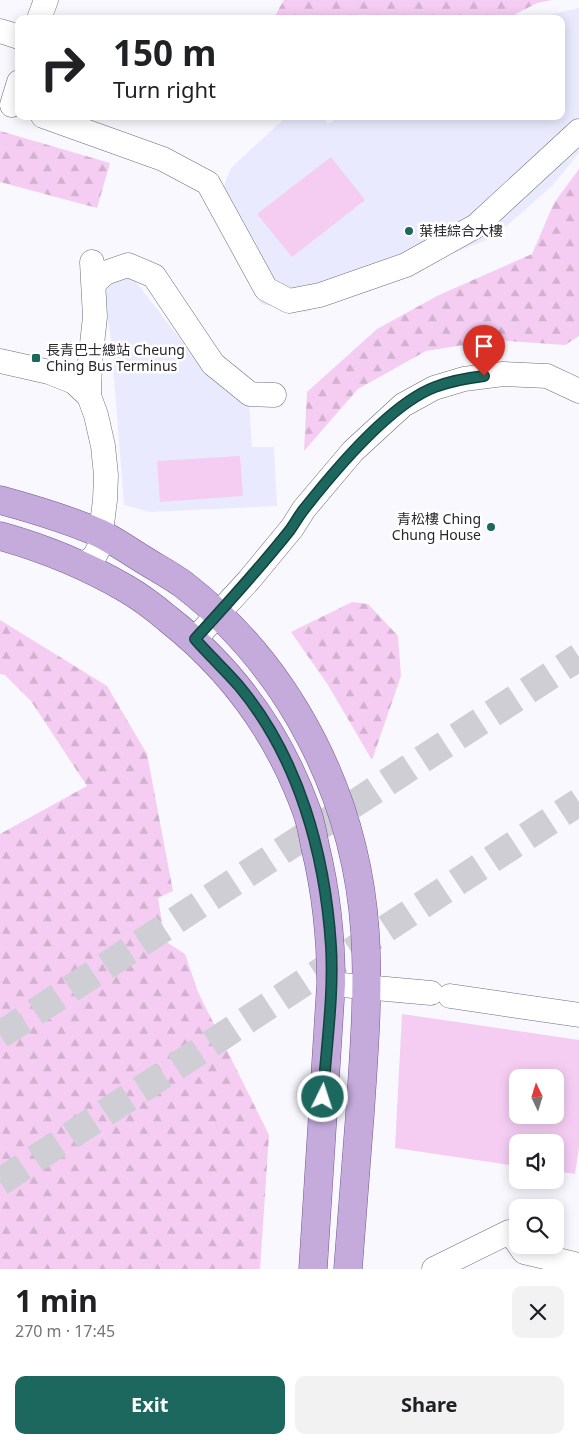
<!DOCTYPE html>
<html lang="en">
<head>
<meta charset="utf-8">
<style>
	body { margin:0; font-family:"Noto Sans","Noto Sans TC",sans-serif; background:#f2f2f2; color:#202124; height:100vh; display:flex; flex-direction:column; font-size:19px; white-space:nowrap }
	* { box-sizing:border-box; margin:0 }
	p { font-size:16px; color:#757577 }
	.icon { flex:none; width:28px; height:28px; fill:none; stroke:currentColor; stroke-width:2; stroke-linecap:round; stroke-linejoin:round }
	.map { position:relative; height:1269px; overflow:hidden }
	.side { display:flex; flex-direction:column; background:#fff; flex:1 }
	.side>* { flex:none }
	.guide { position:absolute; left:15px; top:15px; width:550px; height:105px; border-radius:10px; box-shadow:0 2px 12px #0003; background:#fff; color:#202124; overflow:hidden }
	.needle { width:32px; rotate:356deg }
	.buttons { position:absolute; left:509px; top:1069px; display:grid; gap:10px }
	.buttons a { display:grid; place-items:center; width:55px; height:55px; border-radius:10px; background:#fff; box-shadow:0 2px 12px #0003; font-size:25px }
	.pin { position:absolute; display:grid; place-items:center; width:42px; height:42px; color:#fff; margin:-51px -21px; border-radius:50% 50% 50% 0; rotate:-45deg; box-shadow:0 0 5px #0007 }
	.pin .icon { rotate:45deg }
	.me { position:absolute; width:55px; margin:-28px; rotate:4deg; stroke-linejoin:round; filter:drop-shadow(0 0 4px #0008) }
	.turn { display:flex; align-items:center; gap:18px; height:105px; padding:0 15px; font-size:22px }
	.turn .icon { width:65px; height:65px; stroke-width:2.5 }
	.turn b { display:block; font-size:35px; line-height:42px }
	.round { display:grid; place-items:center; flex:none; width:52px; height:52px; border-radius:10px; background:#f2f2f2 }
	.headline { display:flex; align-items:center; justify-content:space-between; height:85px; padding:0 15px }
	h1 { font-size:30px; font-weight:700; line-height:38px }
	.button { display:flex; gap:10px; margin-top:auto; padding:10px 15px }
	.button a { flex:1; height:58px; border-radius:10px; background:#1c675e; color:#fff; font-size:20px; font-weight:700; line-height:58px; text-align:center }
	.button a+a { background:#f2f2f2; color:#202124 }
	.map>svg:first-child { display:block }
	.built { fill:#eaeafe }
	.grass { fill:#f5cdf3; fill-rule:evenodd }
	.forest { fill:url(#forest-firs) }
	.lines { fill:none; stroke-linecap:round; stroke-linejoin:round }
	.highway-tunnel { stroke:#ceced4; stroke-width:28; stroke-dasharray:28 14; stroke-linecap:butt }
	.minor-casing { stroke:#6d6d78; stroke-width:25 }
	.major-casing { stroke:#74588f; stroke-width:29 }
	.minor { stroke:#fff; stroke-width:24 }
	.major { stroke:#c5abdc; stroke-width:28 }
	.route-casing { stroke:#12433d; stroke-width:12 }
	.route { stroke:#1c675e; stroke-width:9 }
	.poi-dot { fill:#1c675e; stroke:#fff; stroke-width:2 }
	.labels { text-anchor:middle; stroke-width:5; stroke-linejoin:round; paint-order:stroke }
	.poi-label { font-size:14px; fill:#27272b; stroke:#fff; text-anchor:start }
</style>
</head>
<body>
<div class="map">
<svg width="579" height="1269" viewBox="0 0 579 1269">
	<defs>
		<pattern id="forest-firs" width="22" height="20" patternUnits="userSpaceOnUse" patternTransform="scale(1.25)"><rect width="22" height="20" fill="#f5cdf3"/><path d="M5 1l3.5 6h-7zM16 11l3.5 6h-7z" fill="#d2b0d0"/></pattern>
	</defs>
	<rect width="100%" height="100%" fill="#f8f8fe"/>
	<g class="built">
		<path d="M579 8V153L552 186 494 237 305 312 261 304 209 206 218 201 231 168 287 116H322L328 124 342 116H561V19H531Z"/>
		<path d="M118 278H133L194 357 249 403 252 447H274L277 506 150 512 124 505 111 339 103 289Z"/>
	</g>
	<g class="grass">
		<path d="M331 157 365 200 292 257 257 214Z"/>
		<path d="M240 456 243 496 160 502 157 461Z"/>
		<path d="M402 1014 579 1040V1147L575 1174 555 1171V1142H518L517 1166 395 1148ZM518 1078H555V1115H518Z"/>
	</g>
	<g class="forest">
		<path d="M284 0H552L537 3 506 19H273Z"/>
		<path d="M0 131 110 163 97 208 0 182Z"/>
		<path d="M579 169V336L565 345 495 340 426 351 358 389 304 451 307 392 377 329 439 295 532 254 554 203Z"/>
		<path d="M352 602 368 604 398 636 401 676 372 760 328 685 291 632Z"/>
		<path d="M0 620 107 686 147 754 173 891 158 898 165 941 185 954 198 992 269 1135 260 1269H0V834L87 786 31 701 5 675 0 674Z"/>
	</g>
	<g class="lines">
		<g class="highway-tunnel">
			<path d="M0 1035 579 657"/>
			<path d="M0 1182 579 802"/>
		</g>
		<defs>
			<g id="minor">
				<path d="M39 19 46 0"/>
				<path d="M0 31 19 37"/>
				<path d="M12 105 19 82"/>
				<path d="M43 116 163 159 208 183 266 289 289 301 320 295 406 265 476 226 579 131"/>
				<path d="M94 283 105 273 128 265 154 276 213 364 250 394 274 395"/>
				<path d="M0 361 49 372 74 382 89 396"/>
				<path d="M76 564 87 562 94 557 99 548 105 500 106 475 103 446 96 415 89 396 90 362 95 317 92 262"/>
				<path d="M195 639 249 580 292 528 304 509 353 451 403 405 434 388 464 379 503 374 547 376 579 391"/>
				<path d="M331 984 431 993"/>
				<path d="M450 996 579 1015"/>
				<path d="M519 1245 524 1252 579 1265"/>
				<path d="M434 1269 509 1232 518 1243"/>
			</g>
			<g id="major">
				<path d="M0 500C33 509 67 519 99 533 114 540 129 551 144 560 157 568 172 576 184 585 291 668 356 797 365 932 369 992 364 1053 360 1113 356 1165 352 1217 348 1269"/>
				<path d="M0 536C43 548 87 566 125 588 141 597 155 608 168 619 233 670 279 734 307 812 311 823 313 835 315 846 326 891 331 937 331 984L313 1269"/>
			</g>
		</defs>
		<use href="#minor" class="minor-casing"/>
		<use href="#major" class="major-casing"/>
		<use href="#minor" class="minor"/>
		<use href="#major" class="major"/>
	</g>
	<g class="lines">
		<defs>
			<path id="route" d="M323 1097C326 1047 334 996 331 946 325 854 299 758 239 686 225 670 209 655 195 639 227 604 260 568 290 530 295 523 299 515 305 508 335 470 390 404 435 387 451 381 467 378 484 376"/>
		</defs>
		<use href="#route" class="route-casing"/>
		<use href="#route" class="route"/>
	</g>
	<g class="poi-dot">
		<circle cx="409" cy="231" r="5"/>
		<rect x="31" y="353" width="10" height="10" rx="2.5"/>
		<circle cx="491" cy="527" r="5"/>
	</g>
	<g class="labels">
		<g class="poi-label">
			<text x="419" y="236">葉桂綜合大樓</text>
			<text x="46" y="355">長青巴士總站 Cheung<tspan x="46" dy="16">Ching Bus Terminus</tspan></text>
			<text x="481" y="524" text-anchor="end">青松樓 Ching<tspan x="481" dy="16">Chung House</tspan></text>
		</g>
	</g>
</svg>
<div class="buttons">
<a><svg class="needle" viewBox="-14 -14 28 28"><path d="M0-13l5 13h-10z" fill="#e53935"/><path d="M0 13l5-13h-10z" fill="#757577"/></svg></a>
<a><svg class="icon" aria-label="sound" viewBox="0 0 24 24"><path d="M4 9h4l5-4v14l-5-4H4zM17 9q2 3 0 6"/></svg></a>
<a><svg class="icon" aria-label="search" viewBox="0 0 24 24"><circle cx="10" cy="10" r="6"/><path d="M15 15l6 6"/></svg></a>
</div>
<div class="pin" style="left:484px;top:376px;background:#d93025"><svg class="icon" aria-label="arrive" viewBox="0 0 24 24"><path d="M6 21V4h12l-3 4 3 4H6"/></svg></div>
<svg class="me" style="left:323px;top:1097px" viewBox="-20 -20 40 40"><circle r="17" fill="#1c675e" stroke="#fff" stroke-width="3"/><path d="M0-11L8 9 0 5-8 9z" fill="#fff"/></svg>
<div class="guide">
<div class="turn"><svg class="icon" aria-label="right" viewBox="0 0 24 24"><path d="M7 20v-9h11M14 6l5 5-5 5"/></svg><div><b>150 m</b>Turn right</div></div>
</div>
</div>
<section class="side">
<div class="headline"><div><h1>1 min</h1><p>270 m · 17:45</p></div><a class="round"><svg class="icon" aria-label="close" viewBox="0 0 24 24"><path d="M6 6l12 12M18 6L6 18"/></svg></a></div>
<div class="button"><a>Exit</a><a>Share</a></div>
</section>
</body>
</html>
